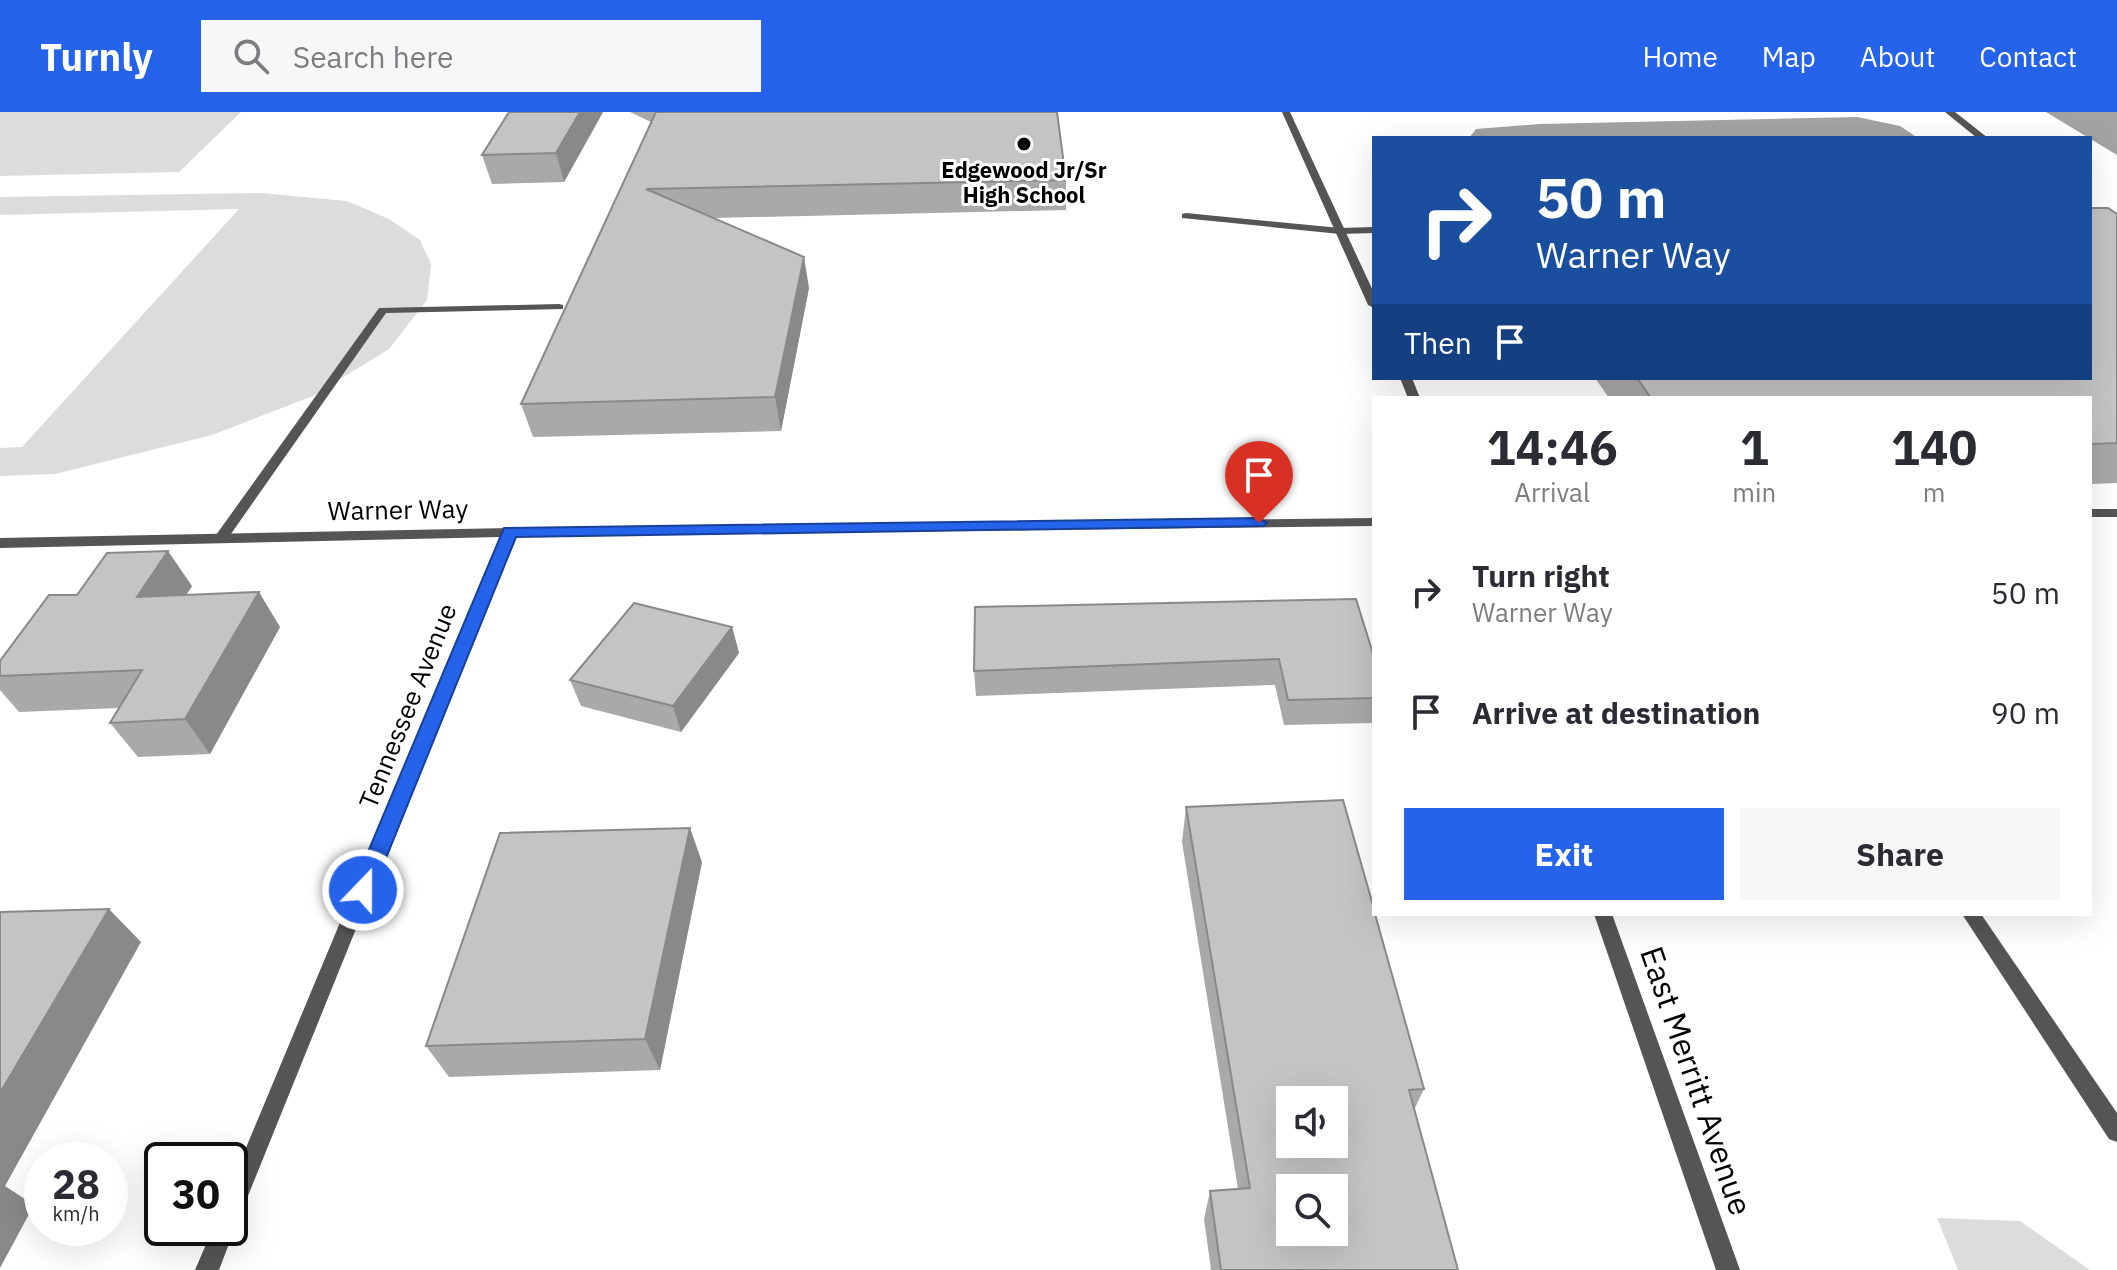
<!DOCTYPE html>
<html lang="en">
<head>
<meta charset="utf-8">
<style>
	body { margin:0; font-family:"IBM Plex Sans",sans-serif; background:#f7f7f7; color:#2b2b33; height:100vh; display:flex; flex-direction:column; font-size:30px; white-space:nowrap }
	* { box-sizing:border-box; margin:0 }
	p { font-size:26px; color:#7c7c81 }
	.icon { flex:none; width:44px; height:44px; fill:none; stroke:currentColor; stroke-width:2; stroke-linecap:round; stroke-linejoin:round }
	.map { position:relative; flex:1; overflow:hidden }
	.sheet { position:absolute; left:1372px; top:284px; width:720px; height:520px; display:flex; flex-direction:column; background:#fff; border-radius:0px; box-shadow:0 8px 32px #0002 }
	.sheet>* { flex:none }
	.top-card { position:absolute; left:1372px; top:24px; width:720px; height:244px; border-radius:0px; box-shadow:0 8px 32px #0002; background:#1a4fa0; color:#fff; overflow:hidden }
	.controls { position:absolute; left:1276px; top:974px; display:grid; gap:16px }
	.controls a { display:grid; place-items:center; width:72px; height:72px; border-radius:0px; background:#fff; box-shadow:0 8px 32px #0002; font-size:40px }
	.speed { position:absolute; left:24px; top:1030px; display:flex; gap:16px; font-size:40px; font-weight:700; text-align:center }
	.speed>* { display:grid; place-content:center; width:104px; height:104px; border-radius:50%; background:#fff; box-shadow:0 8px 32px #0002; line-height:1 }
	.speed small { font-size:20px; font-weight:400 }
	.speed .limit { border:4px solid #111; border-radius:12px; background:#fff; color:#111 }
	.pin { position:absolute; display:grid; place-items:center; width:68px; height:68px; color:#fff; margin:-82px -34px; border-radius:50% 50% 50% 0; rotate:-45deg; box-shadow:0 0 8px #0007 }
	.pin .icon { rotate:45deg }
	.me { position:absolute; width:88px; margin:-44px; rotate:22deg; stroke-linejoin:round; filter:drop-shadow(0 0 6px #0008) }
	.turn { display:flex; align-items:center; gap:28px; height:168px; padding:0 32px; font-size:36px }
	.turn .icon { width:104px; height:104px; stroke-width:2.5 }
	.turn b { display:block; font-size:56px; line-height:68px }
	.then { display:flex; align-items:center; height:76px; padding:0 32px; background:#0003; gap:16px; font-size:30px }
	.eta { display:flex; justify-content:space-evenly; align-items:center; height:136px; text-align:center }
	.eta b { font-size:48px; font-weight:700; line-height:56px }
	.button { display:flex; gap:16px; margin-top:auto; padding:16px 32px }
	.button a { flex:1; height:92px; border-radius:0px; background:#2563eb; color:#fff; font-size:32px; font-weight:700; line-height:92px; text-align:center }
	.button a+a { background:#f7f7f7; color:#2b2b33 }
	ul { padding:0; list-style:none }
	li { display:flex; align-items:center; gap:24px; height:120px; padding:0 32px }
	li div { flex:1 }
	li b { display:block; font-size:30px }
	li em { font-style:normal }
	header { display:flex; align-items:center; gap:48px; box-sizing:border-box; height:112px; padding:0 40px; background:#2563eb; color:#fff }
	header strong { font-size:38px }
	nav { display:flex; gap:44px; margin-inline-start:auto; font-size:28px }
	.search { width:560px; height:72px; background:#f7f7f7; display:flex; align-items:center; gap:20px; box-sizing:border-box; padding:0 28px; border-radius:0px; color:#7c7c81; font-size:30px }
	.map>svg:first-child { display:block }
	.green { fill:#dcdcdc }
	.water { fill:#a3a3a3 }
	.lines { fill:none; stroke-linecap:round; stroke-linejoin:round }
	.service { fill:#555; fill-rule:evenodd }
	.minor { fill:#555; fill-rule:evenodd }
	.tertiary { fill:#555; fill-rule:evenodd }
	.wall { fill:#a9a9a9 }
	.shaded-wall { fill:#898989 }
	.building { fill:#c4c4c4; stroke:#898989; stroke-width:2; fill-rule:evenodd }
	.route { fill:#2563eb; stroke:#184099; stroke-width:2 }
	.poi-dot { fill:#000; stroke:#fff; stroke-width:3 }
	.labels { text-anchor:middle; stroke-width:6; stroke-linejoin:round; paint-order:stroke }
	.far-poi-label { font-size:22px; font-weight:bold; fill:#000; stroke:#fff }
	.street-label { font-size:26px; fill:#000; stroke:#fff }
	.near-street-label { font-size:32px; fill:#000; stroke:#fff }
</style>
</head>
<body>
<header>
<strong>Turnly</strong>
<div class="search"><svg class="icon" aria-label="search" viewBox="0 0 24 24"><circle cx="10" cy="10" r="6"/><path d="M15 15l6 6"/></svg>Search here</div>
<nav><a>Home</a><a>Map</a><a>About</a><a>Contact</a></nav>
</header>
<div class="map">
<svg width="2117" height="1158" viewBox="0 0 2117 1158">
	<rect width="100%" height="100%" fill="#fff"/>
	<g class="green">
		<path d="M0 0H241L179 60 0 64Z"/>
		<path d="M261 81 347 89 389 107 420 128 431 152 427 188 389 237 313 284 212 323 55 362 0 364V336L22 335 239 97 0 103V85Z"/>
		<path d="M1937 1106 2020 1109 2090 1158H1958Z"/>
	</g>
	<g class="water">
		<path d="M2046 0H2117V43Z"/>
		<path d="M1857 5 1900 14 1918 26H1469L1476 17 1540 12Z"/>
	</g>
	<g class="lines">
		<g class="service">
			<path d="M1945 0H1955L1988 26H1977Z"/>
			<path d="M1186 101 1340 116 1374 115V121L1340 122 1182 106V102Z"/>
			<path d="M559 192 563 193V197L386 201 226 429H216L214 426 216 423 379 196Z"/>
			<rect x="2090" y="397" width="27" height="8"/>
			<path d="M1962 802H1981L2117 1001V1030L2109 1027Z"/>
		</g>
		<path class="minor" d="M1374 406V414L515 424 241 1101 238 1109 233 1111 235 1116 219 1158H195L213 1116H230V1074L501 425 0 436V426L510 416Z"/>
		<g class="tertiary">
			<path d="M1282 0H1290L1374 181V196L1368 193Z"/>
			<path d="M1400 266H1412L1420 286H1408Z"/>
			<path d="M1594 802H1612L1740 1158H1716Z"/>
		</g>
	</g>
	<g class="wall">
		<path d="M509 0H603L564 70 492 72 482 43Z"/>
		<path d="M630 0H1057L1066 68V98L714 106 809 176 781 319 533 325 521 292 651 10Z"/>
		<path d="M2117 102V371L2090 372V286H1609L1595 266H2090Z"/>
		<path d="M192 474 186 483 280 515 210 642 138 645 110 611 119 596 19 600 0 578V549L77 483Z"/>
		<path d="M1356 487 1374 545V611L1284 613 1275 573 976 584 974 559Z"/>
		<path d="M732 515 739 541 681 620 581 594 570 568Z"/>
		<path d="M1186 695 1424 977 1414 998 1458 1158H1211L1204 1107 1210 1079 1238 1077 1182 730Z"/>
		<path d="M702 750 660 958 449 965 426 934Z"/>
	</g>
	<g class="shaded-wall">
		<path d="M580 0H603L564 70 556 41Z"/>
		<path d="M804 145 809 176 781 319 775 285Z"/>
		<path d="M168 439 192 474 162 520 137 485Z"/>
		<path d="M259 480 280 515 210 642 185 607Z"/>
		<path d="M732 515 739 541 681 620 673 594Z"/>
		<path d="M690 716 702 750 660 958 645 927Z"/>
		<path d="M109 797 141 830 5 1074 34 1093 0 1156V981Z"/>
	</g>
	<g class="building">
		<path d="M509 0H580L556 41 482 43Z"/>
		<path d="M656 0H1057L1066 68 646 77 804 145 775 285 521 292Z"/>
		<path d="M2090 96H2108L2117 102V331L2090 332V286H1651L1637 266H2090Z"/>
		<path d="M168 439 137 485 259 480 185 607 110 611 142 558 0 564V549L49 483H77L107 441Z"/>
		<path d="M1356 487 1374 545V586L1288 588 1279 547 974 559 975 495Z"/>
		<path d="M634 491 732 515 673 594 570 568Z"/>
		<path d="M1343 688 1374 797V802H1375L1424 977 1409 978 1458 1158H1221L1210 1079 1250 1076 1186 695ZM1290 988H1334V1032H1290ZM1290 1076H1334V1120H1290Z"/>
		<path d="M690 716 645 927 426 934 500 721Z"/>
		<path d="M109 797 0 981V800Z"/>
	</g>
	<path class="route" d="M1259 406 1267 411 1264 414 516 425 373 778 370 785 363 787 355 785 352 778 504 416Z"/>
	<circle class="poi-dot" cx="1024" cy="32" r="8"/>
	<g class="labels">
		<g class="far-poi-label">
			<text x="1024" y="66">Edgewood Jr/Sr<tspan x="1024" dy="25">High School</tspan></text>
		</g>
		<g class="street-label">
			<text transform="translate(398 398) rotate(-1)" y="9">Warner Way</text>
			<text transform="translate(408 594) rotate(-68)" y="9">Tennessee Avenue</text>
		</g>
		<g class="near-street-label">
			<text transform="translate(1696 969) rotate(71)" y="11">East Merritt Avenue</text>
		</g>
	</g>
</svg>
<div class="controls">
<a><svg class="icon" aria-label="sound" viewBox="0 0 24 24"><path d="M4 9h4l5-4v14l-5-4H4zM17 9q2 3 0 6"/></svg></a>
<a><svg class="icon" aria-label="search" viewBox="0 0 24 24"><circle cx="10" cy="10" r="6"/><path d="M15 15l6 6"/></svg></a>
</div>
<div class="speed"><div>28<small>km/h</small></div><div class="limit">30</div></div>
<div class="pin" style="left:1259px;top:411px;background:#d93025"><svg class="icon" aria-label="arrive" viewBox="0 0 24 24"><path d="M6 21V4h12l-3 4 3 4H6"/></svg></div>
<svg class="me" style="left:363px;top:778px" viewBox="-20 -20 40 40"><circle r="17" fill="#2563eb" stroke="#fff" stroke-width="3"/><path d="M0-11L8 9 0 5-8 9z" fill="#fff"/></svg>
<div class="top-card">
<div class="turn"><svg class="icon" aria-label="right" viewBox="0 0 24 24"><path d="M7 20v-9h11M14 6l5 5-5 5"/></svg><div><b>50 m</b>Warner Way</div></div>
<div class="then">Then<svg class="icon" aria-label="arrive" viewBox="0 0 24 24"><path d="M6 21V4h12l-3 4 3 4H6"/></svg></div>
</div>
<section class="sheet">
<div class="eta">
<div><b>14:46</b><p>Arrival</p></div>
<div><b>1</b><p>min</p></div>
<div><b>140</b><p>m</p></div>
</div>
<ul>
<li><svg class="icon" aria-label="right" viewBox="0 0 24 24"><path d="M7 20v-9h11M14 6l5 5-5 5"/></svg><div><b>Turn right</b><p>Warner Way</p></div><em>50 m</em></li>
<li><svg class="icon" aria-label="arrive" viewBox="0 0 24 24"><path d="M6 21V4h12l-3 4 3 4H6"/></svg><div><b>Arrive at destination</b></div><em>90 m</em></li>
</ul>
<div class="button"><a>Exit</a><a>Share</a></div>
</section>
</div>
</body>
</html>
